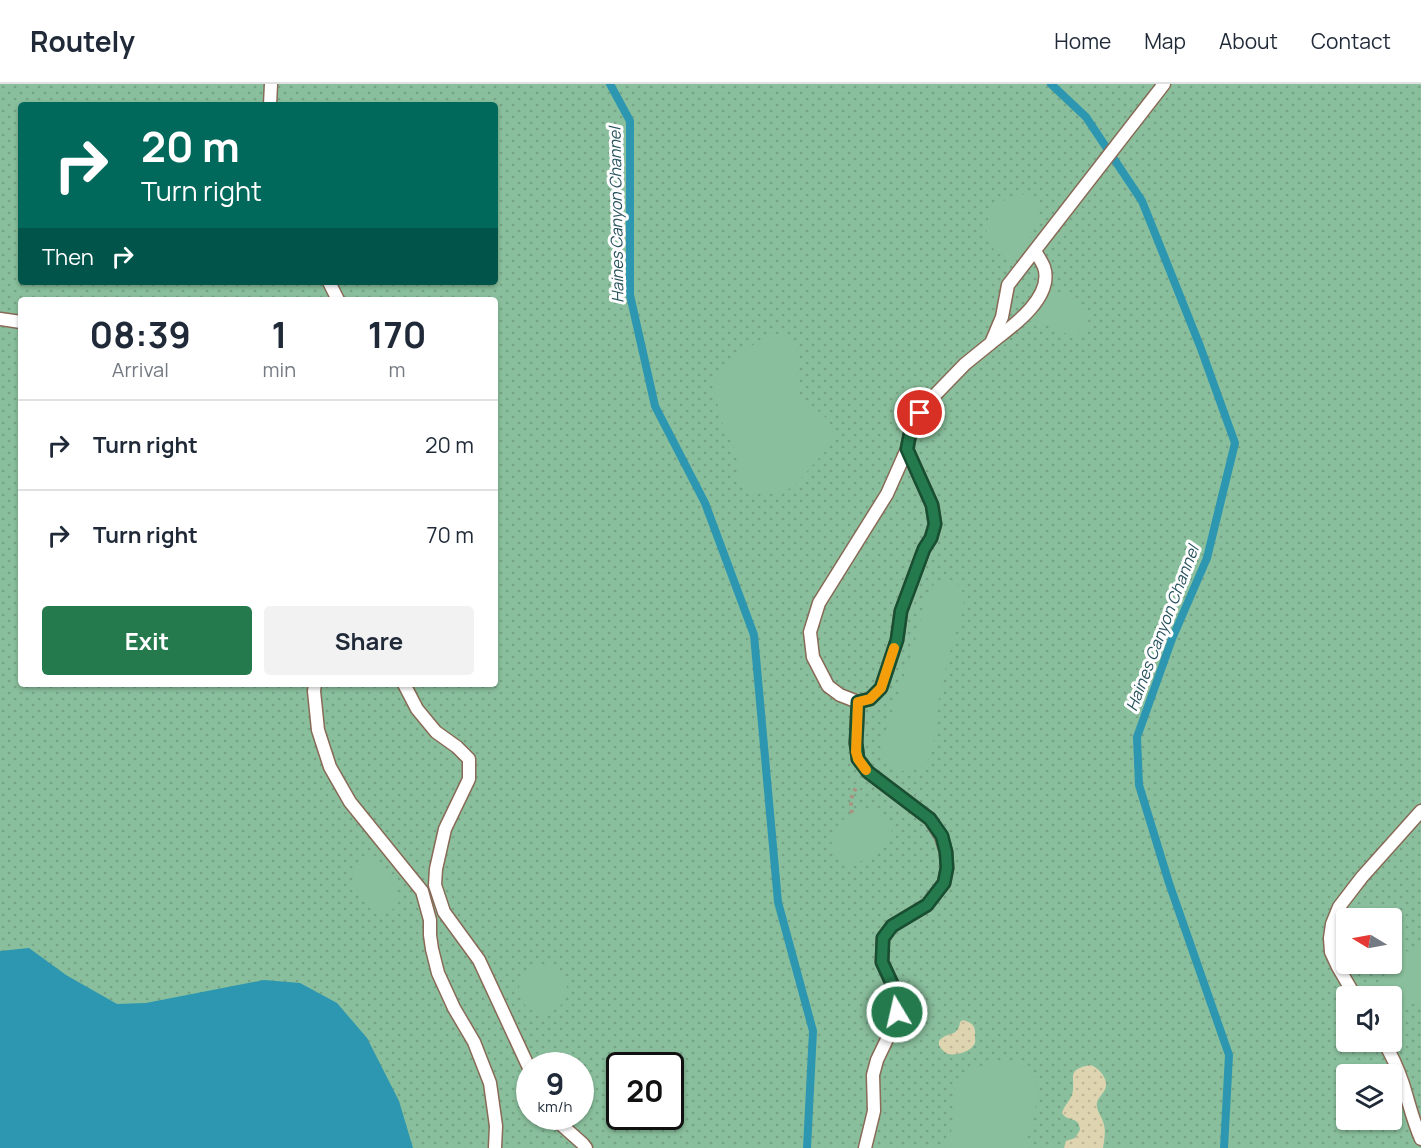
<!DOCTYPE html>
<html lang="en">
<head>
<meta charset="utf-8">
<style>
	body { margin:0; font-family:Manrope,sans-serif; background:#f2f2f3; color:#1f2937; height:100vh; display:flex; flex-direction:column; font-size:22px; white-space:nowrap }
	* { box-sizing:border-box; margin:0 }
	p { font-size:20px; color:#747a83 }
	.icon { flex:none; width:33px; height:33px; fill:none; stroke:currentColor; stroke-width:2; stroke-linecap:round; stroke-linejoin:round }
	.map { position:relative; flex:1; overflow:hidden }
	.details { position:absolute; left:18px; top:213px; width:480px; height:390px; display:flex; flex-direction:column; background:#fff; border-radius:6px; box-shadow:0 2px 4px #0004 }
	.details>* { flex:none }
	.guide { position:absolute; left:18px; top:18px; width:480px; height:183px; border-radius:6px; box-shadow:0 2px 4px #0004; background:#00695c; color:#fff; overflow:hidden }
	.needle { width:39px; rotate:280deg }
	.tools { position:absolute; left:1336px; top:824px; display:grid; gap:12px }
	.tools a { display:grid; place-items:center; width:66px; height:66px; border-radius:6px; background:#fff; box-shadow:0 2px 4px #0004; font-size:30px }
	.speed { position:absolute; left:516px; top:968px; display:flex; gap:12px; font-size:30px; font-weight:700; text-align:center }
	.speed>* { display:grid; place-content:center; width:78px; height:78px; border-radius:50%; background:#fff; box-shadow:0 2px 4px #0004; line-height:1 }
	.speed small { font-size:15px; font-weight:400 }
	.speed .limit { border:3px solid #111; border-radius:9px; background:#fff; color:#111 }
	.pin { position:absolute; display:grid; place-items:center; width:51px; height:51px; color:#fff; margin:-26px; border:3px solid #fff; border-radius:50%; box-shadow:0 2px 6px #0007 }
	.me { position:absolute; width:66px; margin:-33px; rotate:351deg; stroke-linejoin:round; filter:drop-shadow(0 0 4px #0008) }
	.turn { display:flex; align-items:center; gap:21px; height:126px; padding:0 24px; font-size:27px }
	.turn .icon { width:78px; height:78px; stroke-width:2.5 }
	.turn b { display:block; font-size:42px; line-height:51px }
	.then { display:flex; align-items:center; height:57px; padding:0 24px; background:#0003; gap:12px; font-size:22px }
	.eta { display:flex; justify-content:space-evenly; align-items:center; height:102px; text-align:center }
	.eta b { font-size:36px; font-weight:700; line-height:42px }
	.button { display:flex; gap:12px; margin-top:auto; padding:12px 24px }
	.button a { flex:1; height:69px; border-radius:6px; background:#247a4d; color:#fff; font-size:24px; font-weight:700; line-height:69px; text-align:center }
	.button a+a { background:#f2f2f3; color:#1f2937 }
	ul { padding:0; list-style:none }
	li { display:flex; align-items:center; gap:18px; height:90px; padding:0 24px; border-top:2px solid #e0e1e3 }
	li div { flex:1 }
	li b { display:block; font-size:22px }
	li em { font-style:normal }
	header { display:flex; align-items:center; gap:36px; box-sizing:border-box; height:84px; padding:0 30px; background:#fff; border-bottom:2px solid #e0e1e3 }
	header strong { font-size:28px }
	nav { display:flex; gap:33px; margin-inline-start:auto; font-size:21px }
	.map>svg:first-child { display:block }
	.grass { fill:url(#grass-dots); fill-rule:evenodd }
	.sand { fill:url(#sand-dots) }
	.garden { fill:#89bf9c }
	.water { fill:#2d96b0 }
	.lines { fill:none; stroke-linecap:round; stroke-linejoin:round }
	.stream { stroke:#2d96b0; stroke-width:8 }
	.service-casing { stroke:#886a56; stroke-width:15 }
	.path { stroke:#ab9180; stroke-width:4; stroke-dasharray:3 4.5; stroke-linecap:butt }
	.service { stroke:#fff; stroke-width:12 }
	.route-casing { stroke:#174f32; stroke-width:15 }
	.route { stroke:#247a4d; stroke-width:10 }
	.slow { stroke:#f59e0b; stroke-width:10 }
	.labels { text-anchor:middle; stroke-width:6; stroke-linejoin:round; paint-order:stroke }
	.water-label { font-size:16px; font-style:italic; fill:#295460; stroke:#fff }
</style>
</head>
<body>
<header>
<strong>Routely</strong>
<nav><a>Home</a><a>Map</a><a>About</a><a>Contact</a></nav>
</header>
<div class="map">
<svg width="1421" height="1064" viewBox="0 0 1421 1064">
	<defs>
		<pattern id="grass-dots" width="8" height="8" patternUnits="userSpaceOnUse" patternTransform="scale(1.5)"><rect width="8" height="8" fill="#89bf9c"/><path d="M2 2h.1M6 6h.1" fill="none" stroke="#76a385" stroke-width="1.8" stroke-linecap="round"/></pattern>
		<pattern id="sand-dots" width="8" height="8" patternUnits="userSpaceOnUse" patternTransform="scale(1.5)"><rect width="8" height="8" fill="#ded5b0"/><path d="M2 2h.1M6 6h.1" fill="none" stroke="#beb696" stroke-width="1.8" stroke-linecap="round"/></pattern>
	</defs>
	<rect width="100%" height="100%" fill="#f9d7c1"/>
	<path class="grass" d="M0 0H1421V1064H0ZM21 21H495V198H21ZM21 216H495V600H21ZM1347 834H1392V879H1347ZM1347 912H1392V957H1347ZM530 981H580V1032H530ZM620 981H670V1032H620ZM1347 990H1392V1035H1347Z"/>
	<g class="sand">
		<path d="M963 936C973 939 976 942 975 953 975 957 976 959 973 962 969 968 952 973 946 969 945 969 940 963 939 962V957C947 947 958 954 960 938Z"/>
		<path d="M1090 981C1098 983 1107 993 1106 1002 1105 1010 1095 1014 1097 1023 1098 1029 1103 1035 1104 1041 1106 1047 1104 1058 1103 1064H1064L1066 1057 1075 1054 1080 1046C1079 1031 1068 1039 1062 1029 1064 1022 1069 1018 1072 1011 1077 994 1064 986 1090 981Z"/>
	</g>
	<g class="garden">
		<path d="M1021 110C1032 112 1038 119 1039 131 1034 142 1030 156 1023 166 1004 192 966 145 1000 120 1006 115 1012 111 1021 110Z"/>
		<path d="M1050 203 1082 221C1088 227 1089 233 1088 241 1083 248 1078 251 1069 251L1031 234 1043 220Z"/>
		<path d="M776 250C810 256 791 285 799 307 806 326 828 325 834 349L830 362 793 403 779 409 766 410H756L746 404 739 393 736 367 720 334 715 307 716 295 720 285 728 276 770 251Z"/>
		<path d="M948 495C959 498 964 506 964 517 959 535 955 553 949 571 947 582 943 592 941 603 936 625 938 650 930 671 918 699 880 689 882 658L909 578 928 509C932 500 938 496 948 495Z"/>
		<path d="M863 724C879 724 899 738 889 756 885 763 877 767 871 771 864 776 858 780 850 779 844 778 838 775 835 769 823 750 846 729 863 724Z"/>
		<path d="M366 774 377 775C385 786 397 799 398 812 401 832 377 828 367 820 362 816 359 810 357 804 355 800 352 796 352 791 352 782 358 777 366 774Z"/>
		<path d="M1421 864V920C1416 920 1410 920 1406 920 1386 916 1382 894 1389 879H1392V876C1400 868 1411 866 1421 864Z"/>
		<circle cx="543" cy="905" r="24"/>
		<path d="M997 978C1011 978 1023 977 1032 990 1047 1012 1026 1040 1027 1064H945C949 1054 953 1043 955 1032 956 1023 954 1013 956 1004 959 986 982 981 997 978Z"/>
	</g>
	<path class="water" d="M29 864 66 891 117 920 146 919 264 896 300 899 337 919 367 954 399 1017 413 1064H0V867Z"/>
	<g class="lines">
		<g class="stream">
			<path d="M610 0 630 37V211L655 322 705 419 754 551 778 818 813 947 807 1064"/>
			<path d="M1051 0 1086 33 1142 117 1200 262 1235 359 1207 474 1172 555 1137 653 1139 701 1169 799 1229 971 1224 1064"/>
		</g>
		<defs>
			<g id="service">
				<path d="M270 21 271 0"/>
				<path d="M329 198 338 216"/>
				<path d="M0 235 21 238"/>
				<path d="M992 258C1012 243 1054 213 1044 183 1042 178 1038 172 1035 167"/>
				<path d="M907 365 887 410 819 519 810 548 813 573 828 602 840 611 858 618 870 615 881 604 897 556 901 527 924 465 931 454 935 440 932 421 907 365 911 345 920 329 934 312 965 280 991 259 1002 233 1008 201 1164 0"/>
				<path d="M315 600 314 607 318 646 330 683 350 718 422 807 430 836V851L432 865 438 889 454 924 474 958 490 999 496 1042 495 1064"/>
				<path d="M404 600 417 625 436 648 457 663 469 675V695L445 745 436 785 435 801 444 828 479 876 530 986"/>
				<path d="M858 618 856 659 858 675 868 688 930 735 941 752 946 768 947 784 944 799 927 821 892 842 883 854 882 878 894 904 897 928 889 951 877 976 873 991 874 1027 865 1064"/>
				<path d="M1355 912 1338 883 1331 868 1330 854 1332 840 1339 823 1362 793 1421 727"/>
				<path d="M1383 957C1392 971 1398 985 1403 1000 1409 1019 1413 1037 1421 1055"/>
				<path d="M553 1032 556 1036 583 1060 586 1064"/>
			</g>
		</defs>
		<use href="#service" class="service-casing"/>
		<path class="path" d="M852 729C850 719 851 712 856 704"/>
		<use href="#service" class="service"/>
	</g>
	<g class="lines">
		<defs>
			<path id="route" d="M897 928 894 904 882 878 883 854 892 842 927 821 944 799 947 784 946 768 942 752 930 735 868 688 858 675 856 659 858 618 870 615 881 604 897 556 901 527 924 465 931 454 935 440 932 421 907 365 911 345 920 329"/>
		</defs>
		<use href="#route" class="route-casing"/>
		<use href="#route" class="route"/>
		<path class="slow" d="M866 686 858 675 856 668 858 618 870 615 881 604 894 564"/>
	</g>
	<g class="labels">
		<g class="water-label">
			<text transform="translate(616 131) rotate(-91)" y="6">Haines Canyon Channel</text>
			<text transform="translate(1162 544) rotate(-69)" y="6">Haines Canyon Channel</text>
		</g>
	</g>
</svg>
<div class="tools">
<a><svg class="needle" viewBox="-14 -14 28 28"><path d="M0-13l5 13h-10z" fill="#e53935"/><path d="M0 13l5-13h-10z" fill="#747a83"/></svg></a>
<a><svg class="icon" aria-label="sound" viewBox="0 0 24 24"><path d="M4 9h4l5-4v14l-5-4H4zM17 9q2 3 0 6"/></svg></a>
<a><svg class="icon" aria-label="layers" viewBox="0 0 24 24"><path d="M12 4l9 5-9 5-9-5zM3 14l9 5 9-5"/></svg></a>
</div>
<div class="speed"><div>9<small>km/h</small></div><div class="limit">20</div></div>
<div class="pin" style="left:920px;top:329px;background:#d93025"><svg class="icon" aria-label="arrive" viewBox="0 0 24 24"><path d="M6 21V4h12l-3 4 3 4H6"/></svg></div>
<svg class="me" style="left:897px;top:928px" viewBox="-20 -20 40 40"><circle r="17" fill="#247a4d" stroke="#fff" stroke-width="3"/><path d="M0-11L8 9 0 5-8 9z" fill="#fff"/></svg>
<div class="guide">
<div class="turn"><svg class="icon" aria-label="right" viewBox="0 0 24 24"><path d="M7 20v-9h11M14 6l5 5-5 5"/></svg><div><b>20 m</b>Turn right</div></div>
<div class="then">Then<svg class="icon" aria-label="right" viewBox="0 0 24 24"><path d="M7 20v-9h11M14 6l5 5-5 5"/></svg></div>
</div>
<section class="details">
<div class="eta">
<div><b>08:39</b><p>Arrival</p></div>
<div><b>1</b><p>min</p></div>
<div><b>170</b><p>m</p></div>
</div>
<ul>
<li><svg class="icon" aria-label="right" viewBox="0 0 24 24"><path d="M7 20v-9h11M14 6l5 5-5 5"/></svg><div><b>Turn right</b></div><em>20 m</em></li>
<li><svg class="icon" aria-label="right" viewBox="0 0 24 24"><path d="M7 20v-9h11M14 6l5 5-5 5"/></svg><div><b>Turn right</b></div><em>70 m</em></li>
</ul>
<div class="button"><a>Exit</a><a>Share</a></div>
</section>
</div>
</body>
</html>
